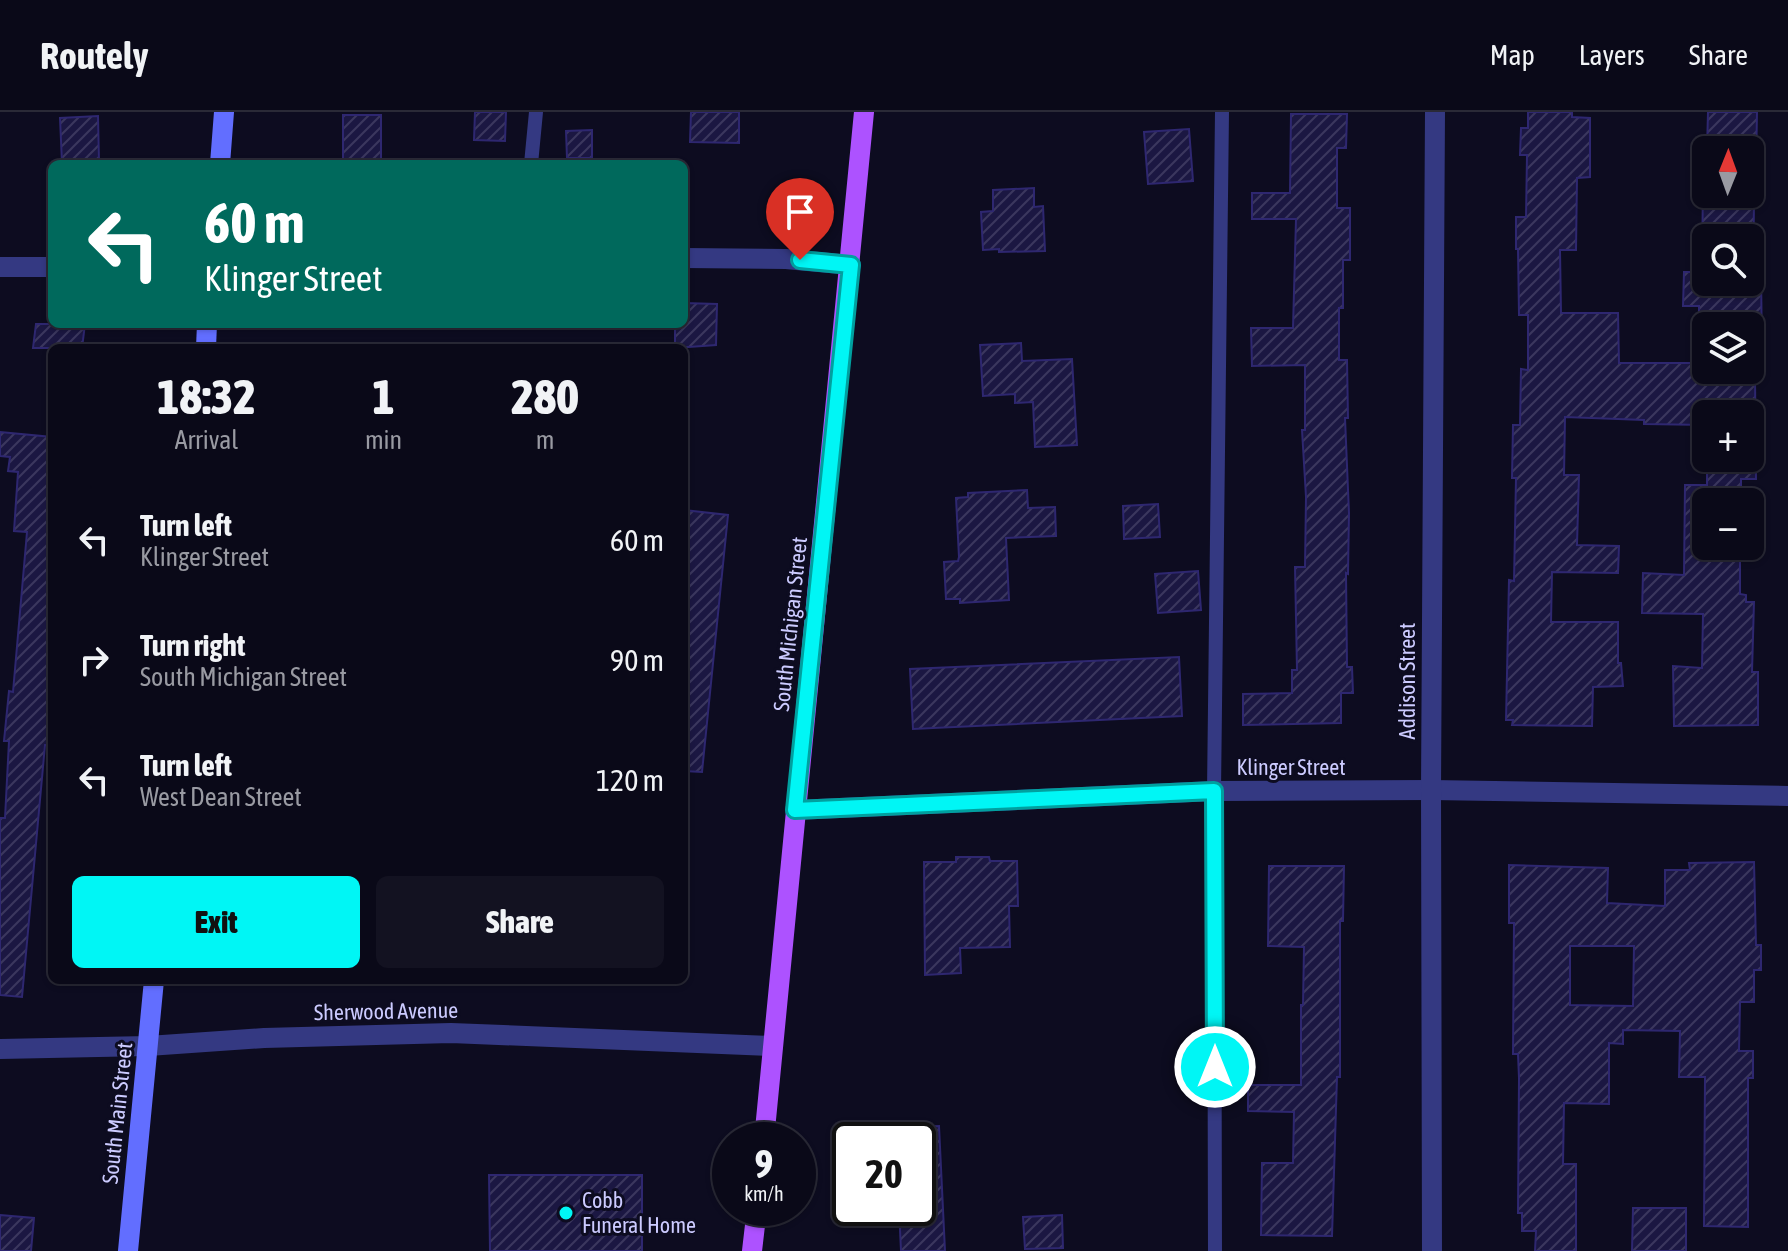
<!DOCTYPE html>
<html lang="en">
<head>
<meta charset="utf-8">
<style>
	body { margin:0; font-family:"Asap Condensed",sans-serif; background:#131221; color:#f1f3f6; height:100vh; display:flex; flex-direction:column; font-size:30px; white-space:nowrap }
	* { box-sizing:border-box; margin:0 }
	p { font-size:26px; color:#999aa2 }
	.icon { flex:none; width:44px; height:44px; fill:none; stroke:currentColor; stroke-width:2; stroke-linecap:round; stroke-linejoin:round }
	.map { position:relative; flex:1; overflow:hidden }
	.details { position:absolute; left:48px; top:232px; width:640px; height:640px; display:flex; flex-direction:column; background:#0a0918; border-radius:12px; box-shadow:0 2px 6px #0004,0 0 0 2px #2a2a37 }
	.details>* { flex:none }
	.hud { position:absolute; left:48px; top:48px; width:640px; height:168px; border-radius:12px; box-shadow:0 2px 6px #0004,0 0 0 2px #2a2a37; background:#00695c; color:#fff; overflow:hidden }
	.needle { width:52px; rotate:1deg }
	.tools { position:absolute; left:1692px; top:24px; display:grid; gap:16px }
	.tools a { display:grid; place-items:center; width:72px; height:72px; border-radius:12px; background:#0a0918; box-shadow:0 2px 6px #0004,0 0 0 2px #2a2a37; font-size:40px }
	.speed { position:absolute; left:712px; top:1010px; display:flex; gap:16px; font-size:40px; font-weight:700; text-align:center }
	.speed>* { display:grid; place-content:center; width:104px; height:104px; border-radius:50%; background:#0a0918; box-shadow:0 2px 6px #0004,0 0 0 2px #2a2a37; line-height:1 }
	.speed small { font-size:20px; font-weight:400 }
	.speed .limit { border:4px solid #111; border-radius:12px; background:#fff; color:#111 }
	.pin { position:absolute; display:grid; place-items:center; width:68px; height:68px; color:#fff; margin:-82px -34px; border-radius:50% 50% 50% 0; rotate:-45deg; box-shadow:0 0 8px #0007 }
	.pin .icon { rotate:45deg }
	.me { position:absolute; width:88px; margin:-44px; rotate:0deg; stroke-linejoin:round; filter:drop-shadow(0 0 6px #0008) }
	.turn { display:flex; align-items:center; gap:28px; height:168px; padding:0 24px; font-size:36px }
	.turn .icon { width:104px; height:104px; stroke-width:2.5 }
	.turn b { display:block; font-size:56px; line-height:68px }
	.eta { display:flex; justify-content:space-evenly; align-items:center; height:136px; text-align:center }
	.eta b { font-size:48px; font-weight:800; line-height:56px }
	.primary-button { display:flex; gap:16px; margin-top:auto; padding:16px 24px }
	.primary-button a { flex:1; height:92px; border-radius:12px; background:#00f6f5; color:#111; font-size:32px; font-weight:800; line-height:92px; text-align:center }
	.primary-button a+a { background:#131221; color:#f1f3f6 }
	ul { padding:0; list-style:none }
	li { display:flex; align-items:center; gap:24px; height:120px; padding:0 24px }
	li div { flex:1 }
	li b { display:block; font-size:30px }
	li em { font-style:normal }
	header { display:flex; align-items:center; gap:48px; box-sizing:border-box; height:112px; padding:0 40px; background:#0a0918; border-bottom:2px solid #2a2a37 }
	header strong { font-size:38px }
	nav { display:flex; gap:44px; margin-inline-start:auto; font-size:28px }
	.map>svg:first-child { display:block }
	.building { fill:url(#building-hatch); stroke:#2e2770; stroke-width:2; fill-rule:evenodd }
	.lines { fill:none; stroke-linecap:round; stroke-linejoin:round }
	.service { stroke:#343982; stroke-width:14 }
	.minor { stroke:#343982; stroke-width:20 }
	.secondary { stroke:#626eff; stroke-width:20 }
	.primary { stroke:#ad52ff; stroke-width:20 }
	.route-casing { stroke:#00a09f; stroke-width:20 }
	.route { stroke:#00f6f5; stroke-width:14 }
	.poi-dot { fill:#00f6f5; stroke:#0d0c20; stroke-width:3 }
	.labels { text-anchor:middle; stroke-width:6; stroke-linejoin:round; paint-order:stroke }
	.street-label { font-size:22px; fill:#cccbff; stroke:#0d0c20 }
	.poi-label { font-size:22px; fill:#cccbff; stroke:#0d0c20; text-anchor:start }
</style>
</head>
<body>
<header>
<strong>Routely</strong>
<nav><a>Map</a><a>Layers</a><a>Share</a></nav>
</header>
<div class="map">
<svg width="1788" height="1139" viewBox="0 0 1788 1139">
	<defs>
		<pattern id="building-hatch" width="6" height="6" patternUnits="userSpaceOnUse" patternTransform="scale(2)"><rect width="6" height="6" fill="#1b1742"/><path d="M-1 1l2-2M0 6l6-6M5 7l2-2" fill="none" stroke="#3b375e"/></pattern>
	</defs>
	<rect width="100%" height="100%" fill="#0d0c20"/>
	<g class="building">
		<path d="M475 0H506L505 29 474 28Z"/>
		<path d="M691 0H739V31L690 30Z"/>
		<path d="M1528 0H1572V5L1590 6V65L1577 66 1576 138H1560L1561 201H1618L1619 251H1699V194H1683L1684 160H1702L1703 68H1706V82H1750V38H1707L1708 0H1757L1756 56H1761L1760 92H1754L1753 160H1761L1762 243H1757V265H1755L1756 367H1741V390H1706V434H1740V482L1746 483V490H1754L1752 560H1758V613L1674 614 1673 554 1702 556 1703 502 1642 501 1643 461 1684 463 1685 373H1707V346H1750V302H1706V313L1644 312V308L1565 305 1564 363H1579L1577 433 1619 434 1618 461 1552 460 1551 510H1618V551H1621L1623 574 1593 575 1592 614 1512 613 1513 608H1506L1509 468 1514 469 1516 366H1512L1513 313H1520L1521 257 1528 258V203H1519L1518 137H1516V105H1526L1527 43H1520L1521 16H1528ZM1706 126H1750V170H1706ZM1706 214H1750V258H1706Z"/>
		<path d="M1291 2H1347L1346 36H1337V96H1350V148H1343V196H1339V248H1347L1348 306H1345L1349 401 1348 462 1346 461 1347 555H1352L1353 581H1341V611L1243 613V582L1292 581V558H1297L1295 455H1305L1306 385 1302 318H1305V253L1252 254 1251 216H1293L1296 107H1252V81H1290Z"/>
		<rect x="343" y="3" width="38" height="45"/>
		<path d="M98 4 99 49 62 51 60 6Z"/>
		<path d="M1189 17 1193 69 1148 72 1144 20Z"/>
		<path d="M592 18V46H567L566 19Z"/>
		<path d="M1034 76V95L1043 94 1045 139 999 140V137L983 138 981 100 993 99V78Z"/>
		<path d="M684 191 717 192 716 233 675 236V212H684Z"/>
		<path d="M36 212H85L82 236H33Z"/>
		<path d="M1021 231 1022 249 1072 247 1077 333 1035 335 1033 290 1015 291V282L983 284 980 233Z"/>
		<path d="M0 320 52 325V582L47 633H45L22 885 0 883V706H5L9 629H4L9 579 13 580 27 420 14 419 18 360 8 359 10 345 0 344Z"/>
		<path d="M1027 378 1028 396 1055 395 1056 424 1006 426 1009 488 960 491V487H946L944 450 958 449 959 445 956 386 968 385V381Z"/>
		<path d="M1158 392 1160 425 1124 427 1123 394Z"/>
		<path d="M684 398 728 403 702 660 684 659Z"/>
		<path d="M1198 459 1201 498 1158 501 1155 462Z"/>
		<path d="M1179 545 1182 604 913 617 910 557Z"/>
		<path d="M956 745H989L990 749H1017L1018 794H1009L1010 835 960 836 961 861 925 863 924 750H956Z"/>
		<path d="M1754 750 1756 833H1761V858H1754V890H1740L1739 939H1753V966H1748V1115L1704 1114 1705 965H1679L1680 919 1623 918V932L1609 931V992L1564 991 1563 1052H1576V1139H1535L1536 1119H1522V1101H1518L1519 966 1518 942H1513L1514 811H1509V753L1608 756 1607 791 1665 794V758H1690L1689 751ZM1570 834H1634L1633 894 1570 893Z"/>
		<path d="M1269 754H1344L1343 809H1340V965H1337L1332 1124 1261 1123 1262 1051H1293L1294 1000 1248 999V973H1301V893H1303L1304 835 1268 834Z"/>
		<path d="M939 1014 945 1139H901L899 1096H918V1015Z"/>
		<path d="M489 1063H642V1139H490Z"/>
		<path d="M1633 1096H1686V1139H1632Z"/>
		<path d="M0 1103 34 1106 31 1139H0Z"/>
		<path d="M1062 1103 1063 1136 1025 1137 1023 1105Z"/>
	</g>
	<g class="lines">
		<g class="service">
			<path d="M531 52 536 0"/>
			<path d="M1215 1139 1214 679 1222 0"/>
		</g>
		<g class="minor">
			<path d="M684 146 786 147 851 153"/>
			<path d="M0 155H52"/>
			<path d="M795 698 1214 679 1431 678 1788 684"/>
			<path d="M0 937 148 934 264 926 451 921 773 934"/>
			<path d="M1432 1139 1431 678 1435 0"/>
		</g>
		<g class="secondary">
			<path d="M220 52 224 0"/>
			<path d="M206 236 207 212"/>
			<path d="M128 1139 154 868"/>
		</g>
		<g class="primary">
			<path d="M764 1028 864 0"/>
			<path d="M752 1139 757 1096"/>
		</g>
	</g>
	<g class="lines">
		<defs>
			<path id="route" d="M800 148 851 153 795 698 1214 679 1215 955"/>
		</defs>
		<use href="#route" class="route-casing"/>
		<use href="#route" class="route"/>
	</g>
	<circle class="poi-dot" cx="566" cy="1101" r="8"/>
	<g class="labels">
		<g class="street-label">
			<text transform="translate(790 512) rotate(-84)" y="8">South Michigan Street</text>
			<text transform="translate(1407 569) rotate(-90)" y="8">Addison Street</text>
			<text x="1291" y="663">Klinger Street</text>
			<text transform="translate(386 899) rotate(-1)" y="8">Sherwood Avenue</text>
			<text transform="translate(117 1001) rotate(-84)" y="8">South Main Street</text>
		</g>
		<g class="poi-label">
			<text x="582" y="1096">Cobb<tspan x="582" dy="25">Funeral Home</tspan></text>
		</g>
	</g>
</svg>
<div class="tools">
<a><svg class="needle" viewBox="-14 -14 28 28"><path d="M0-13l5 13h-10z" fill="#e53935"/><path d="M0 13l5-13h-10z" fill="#999aa2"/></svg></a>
<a><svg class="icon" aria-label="search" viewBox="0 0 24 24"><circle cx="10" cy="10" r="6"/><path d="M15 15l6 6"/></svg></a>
<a><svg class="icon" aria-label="layers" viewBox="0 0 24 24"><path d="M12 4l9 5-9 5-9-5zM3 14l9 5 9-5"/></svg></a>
<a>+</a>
<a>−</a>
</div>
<div class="speed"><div>9<small>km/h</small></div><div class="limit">20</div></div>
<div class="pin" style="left:800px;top:148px;background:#d93025"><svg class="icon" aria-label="arrive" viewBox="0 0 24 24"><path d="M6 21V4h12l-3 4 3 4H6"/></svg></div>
<svg class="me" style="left:1215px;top:955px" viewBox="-20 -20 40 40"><circle r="17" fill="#00f6f5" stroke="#fff" stroke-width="3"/><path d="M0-11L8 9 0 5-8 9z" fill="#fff"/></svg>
<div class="hud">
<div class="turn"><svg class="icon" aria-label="left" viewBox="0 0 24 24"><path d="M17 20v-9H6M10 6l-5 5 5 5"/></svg><div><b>60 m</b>Klinger Street</div></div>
</div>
<section class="details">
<div class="eta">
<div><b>18:32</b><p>Arrival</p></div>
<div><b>1</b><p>min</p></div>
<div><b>280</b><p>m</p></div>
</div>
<ul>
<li><svg class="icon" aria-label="left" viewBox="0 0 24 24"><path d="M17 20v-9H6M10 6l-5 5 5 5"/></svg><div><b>Turn left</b><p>Klinger Street</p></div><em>60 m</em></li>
<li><svg class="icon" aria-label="right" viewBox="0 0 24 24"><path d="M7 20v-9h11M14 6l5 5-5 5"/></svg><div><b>Turn right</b><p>South Michigan Street</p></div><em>90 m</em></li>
<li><svg class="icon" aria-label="left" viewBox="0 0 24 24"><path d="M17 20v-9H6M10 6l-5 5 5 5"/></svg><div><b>Turn left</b><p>West Dean Street</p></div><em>120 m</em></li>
</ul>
<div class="primary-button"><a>Exit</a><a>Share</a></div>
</section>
</div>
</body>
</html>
